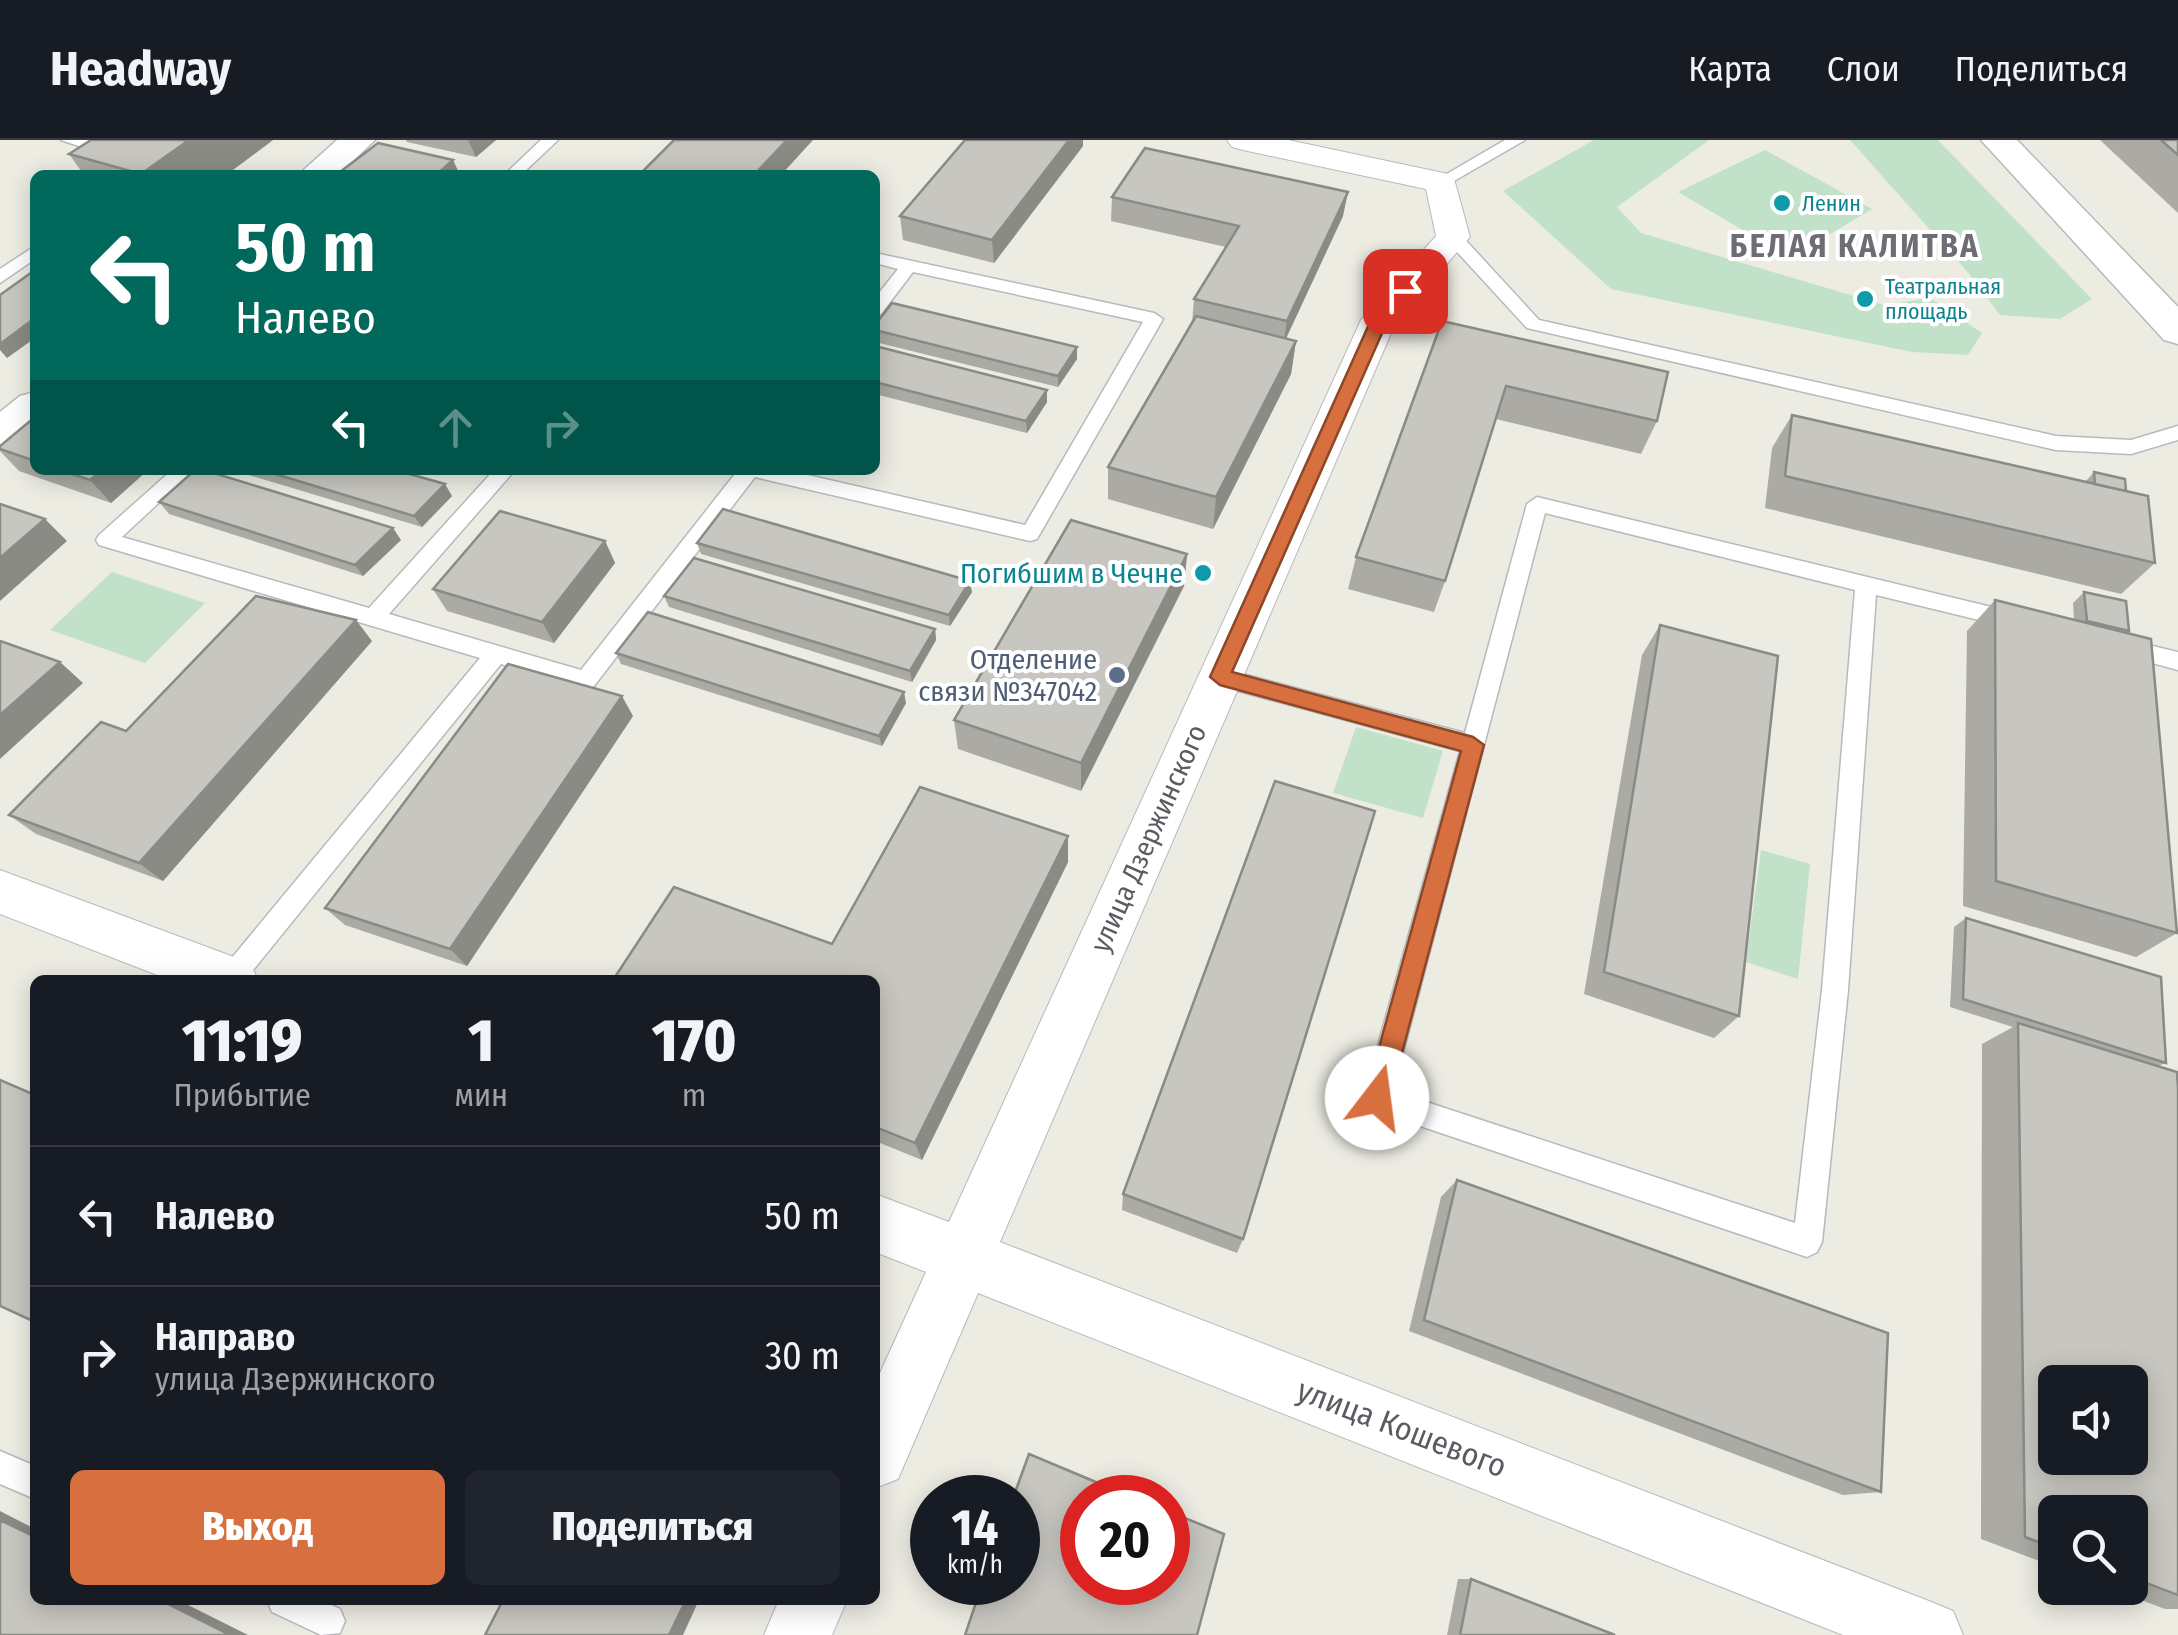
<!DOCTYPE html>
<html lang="ru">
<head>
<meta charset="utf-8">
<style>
	body { margin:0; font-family:"Fira Sans Condensed",sans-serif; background:#20242c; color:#f1f3f6; height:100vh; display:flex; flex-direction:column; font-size:38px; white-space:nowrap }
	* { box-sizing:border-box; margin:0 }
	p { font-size:32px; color:#9ea1a6 }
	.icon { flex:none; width:55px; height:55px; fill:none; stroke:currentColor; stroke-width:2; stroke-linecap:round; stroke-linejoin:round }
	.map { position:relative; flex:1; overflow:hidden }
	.side { position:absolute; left:30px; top:835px; width:850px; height:630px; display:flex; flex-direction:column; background:#171b24; border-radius:15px; box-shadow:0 5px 25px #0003 }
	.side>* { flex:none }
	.hud { position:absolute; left:30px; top:30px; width:850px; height:305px; border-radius:15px; box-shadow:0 5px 25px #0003; background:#00695c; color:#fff; overflow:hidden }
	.tools { position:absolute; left:2038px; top:1225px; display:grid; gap:20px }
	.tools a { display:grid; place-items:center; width:110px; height:110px; border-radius:15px; background:#171b24; box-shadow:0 5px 25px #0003; font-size:50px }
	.speed { position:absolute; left:910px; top:1335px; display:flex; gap:20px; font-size:50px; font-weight:700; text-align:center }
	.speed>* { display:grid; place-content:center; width:130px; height:130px; border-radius:50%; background:#171b24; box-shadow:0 5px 25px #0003; line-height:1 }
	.speed small { font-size:25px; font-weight:400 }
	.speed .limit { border:15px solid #d22; background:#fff; color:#111 }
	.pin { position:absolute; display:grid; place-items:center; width:85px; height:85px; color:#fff; margin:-42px; border-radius:20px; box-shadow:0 5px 15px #0006 }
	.me { position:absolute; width:110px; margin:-55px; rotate:15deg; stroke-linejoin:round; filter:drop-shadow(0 0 8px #0008) }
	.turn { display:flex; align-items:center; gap:35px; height:210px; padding:0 40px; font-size:45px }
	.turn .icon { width:130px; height:130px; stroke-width:2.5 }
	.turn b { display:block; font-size:70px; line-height:85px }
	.lanes { display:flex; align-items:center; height:95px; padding:0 40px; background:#0003; justify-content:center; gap:50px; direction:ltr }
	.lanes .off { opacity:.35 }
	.eta { display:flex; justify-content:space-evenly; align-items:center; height:170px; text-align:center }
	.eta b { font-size:60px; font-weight:800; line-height:70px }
	.button { display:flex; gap:20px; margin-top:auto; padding:20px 40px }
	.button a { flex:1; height:115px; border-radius:15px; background:#d76f3e; color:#fff; font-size:40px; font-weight:800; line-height:115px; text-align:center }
	.button a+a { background:#20242c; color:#f1f3f6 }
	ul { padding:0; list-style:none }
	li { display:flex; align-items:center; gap:30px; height:140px; padding:0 40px; border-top:2px solid #363941 }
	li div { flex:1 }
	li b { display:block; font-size:38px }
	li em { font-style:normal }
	header { display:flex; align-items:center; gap:60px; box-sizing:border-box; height:140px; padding:0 50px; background:#171b24; border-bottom:2px solid #363941 }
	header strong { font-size:48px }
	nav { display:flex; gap:55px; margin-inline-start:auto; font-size:35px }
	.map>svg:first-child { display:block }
	.green { fill:#c1e1c9 }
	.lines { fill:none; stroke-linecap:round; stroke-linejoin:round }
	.lane-casing { stroke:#b8b9be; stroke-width:3 }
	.street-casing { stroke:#b8b9be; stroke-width:2 }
	.secondary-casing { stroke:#b8b9bf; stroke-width:3 }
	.lane { fill:#fff; fill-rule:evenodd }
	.street { fill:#fff; fill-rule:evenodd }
	.secondary { fill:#fff; fill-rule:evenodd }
	.wall { fill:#abaaa5 }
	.shaded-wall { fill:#8b8b86 }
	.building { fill:#c7c6c0; stroke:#8b8b86; stroke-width:2.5; fill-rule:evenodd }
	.route { fill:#d76f3e; stroke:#8c4828; stroke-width:2.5 }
	.culture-dot { fill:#0f9aa8; stroke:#fff; stroke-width:4 }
	.service-dot { fill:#5c6f8a; stroke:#fff; stroke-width:4 }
	.labels { text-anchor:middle; stroke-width:8; stroke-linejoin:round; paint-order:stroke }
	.far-culture-label { font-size:22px; fill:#0d838f; stroke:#fff; text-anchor:start }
	.culture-label { font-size:28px; fill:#0d838f; stroke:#fff; text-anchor:end }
	.service-label { font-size:28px; fill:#4e5e75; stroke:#fff; text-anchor:end }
	.street-label { font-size:28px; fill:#5b5c62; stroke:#fff }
	.far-district-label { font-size:32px; font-weight:bold; letter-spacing:2.5px; fill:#6c6e74; stroke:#fff }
	.near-street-label { font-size:32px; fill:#5b5c62; stroke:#fff }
</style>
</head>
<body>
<header>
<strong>Headway</strong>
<nav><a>Карта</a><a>Слои</a><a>Поделиться</a></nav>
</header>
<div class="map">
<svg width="2178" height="1495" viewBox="0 0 2178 1495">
	<rect width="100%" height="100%" fill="#ecece3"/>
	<g class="green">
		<path d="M1594 0H1709L1617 67 1641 93 1884 165 1930 158 1982 193 1968 215 1912 212 1611 149 1503 51Z"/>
		<path d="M1850 0H1938L2092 159 2060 179 2000 175 1971 136Z"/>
		<path d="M1765 10 1872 69 1790 118 1678 52Z"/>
		<path d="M112 432 205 463 145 523 50 490Z"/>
		<path d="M1356 587 1443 611 1423 678 1333 653Z"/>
		<path d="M1761 710 1810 724 1798 839 1746 822Z"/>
	</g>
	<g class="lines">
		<defs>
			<g id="lane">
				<path d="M61 0H87L106 5 113 0H132L108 16Z"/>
				<path d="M541 0H558L521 35H504Z"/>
				<path d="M1505 0H1525L1447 45 1433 42Z"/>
				<path d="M1453 92 1459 93 1539 180 2056 296 2131 300 2178 286V300L2131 314 2056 310 1527 188 1447 101 1444 97Z"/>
				<path d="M35 106V119L0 143V129Z"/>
				<path d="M875 113 1154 173 1163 179 1037 399 1030 401 755 337 594 546 586 549 501 524 245 840H217L221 831 480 518 99 405 96 400 99 395 172 330H194L122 397 369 468 494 330H515L389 474 581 530 738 330H786L1025 385 1143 182 913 132 881 174 875 176V158L898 129 875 123Z"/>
				<path d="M1537 357 2016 473 2027 481 2016 489 1876 455 1848 850 1822 1102 1817 1112 1807 1117 1367 968 1363 959 1460 611 1220 546 1209 537 1220 528 1465 593 1527 364ZM1545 373 1855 450 1822 850 1795 1083 1393 951Z"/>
				<path d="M2123 499 2178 512V530L2115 513 2112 507Z"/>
				<path d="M0 1311 35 1326V1359L0 1344Z"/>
				<path d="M267 1460H321L340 1469 345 1481 340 1493 321 1495 272 1472Z"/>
			</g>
			<g id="street">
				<path d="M1227 0H1288L1453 35 1470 97 1395 184 1000 1102 1929 1461 1953 1471 1963 1495H1843L978 1153 898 1339 875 1348V1244L926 1132 875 1112V1054L949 1082 1361 180 1436 96 1426 49 1243 10 1232 7Z"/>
				<path d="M0 730 250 823 258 840H170L0 774Z"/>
				<path d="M779 1460H847L832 1495H764Z"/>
			</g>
			<g id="secondary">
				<path d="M337 0H375L338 35H298Z"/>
				<path d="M1981 0H2017L2178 167V204L2164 200Z"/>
				<path d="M35 252V288L15 305 0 309V272L20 256Z"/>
			</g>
		</defs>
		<use href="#lane" class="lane-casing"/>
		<use href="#street" class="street-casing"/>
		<use href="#secondary" class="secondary-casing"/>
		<use href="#lane" class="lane"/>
		<use href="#street" class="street"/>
		<use href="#secondary" class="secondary"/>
	</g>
	<g class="wall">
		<path d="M91 0H273L226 35H84L69 14Z"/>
		<path d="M406 0H496L476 17 407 2Z"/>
		<path d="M2100 0H2178V73Z"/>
		<path d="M1083 6 994 123 903 100 900 76Z"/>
		<path d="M1112 57 1343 76 1286 198 1296 201 1291 234 1213 389 1108 359V327L1192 183 1194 159 1226 107 1111 81Z"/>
		<path d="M1442 181 1657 281 1641 314 1496 279 1445 441 1434 472 1348 449 1356 417Z"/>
		<path d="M875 185 1077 219 1058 247 875 202Z"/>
		<path d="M875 206 1047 250V262L1027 293 875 254Z"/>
		<path d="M1792 275 2085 342 2094 332 2155 423 2121 454 1765 368 1772 308Z"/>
		<path d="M35 277V330H148L111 363 19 331 0 311V306Z"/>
		<path d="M232 330H395L452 356 422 387Z"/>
		<path d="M159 362 401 400 363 436 169 374Z"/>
		<path d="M605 401 615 423 554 503 447 471 433 449Z"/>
		<path d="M697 403 972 452 950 486 701 414Z"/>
		<path d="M1187 414 1184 446 1081 651 958 609 954 580Z"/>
		<path d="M2084 452 2129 491 2127 493 2177 793 2136 817 1963 766 1967 491 1995 460 2074 480 2073 463Z"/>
		<path d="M664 456 935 489 936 500 912 542 669 467Z"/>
		<path d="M1660 485 1739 876 1714 898 1584 854 1642 515Z"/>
		<path d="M372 501 163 741 36 694 9 675 126 591Z"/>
		<path d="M616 513 906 563 882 606 621 524Z"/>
		<path d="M633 576 467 826 345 785 325 768Z"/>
		<path d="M1068 722 922 1020 875 1001V840Z"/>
		<path d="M1966 778 2166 923 2158 926 2178 949V1469H2165L2109 1448H2130V1372H2055V1427L1981 1399 1982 904 2013 887 1950 867 1954 787Z"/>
		<path d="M1457 1040 1881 1352 1843 1355 1409 1191 1441 1057Z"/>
		<path d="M1123 1054 1243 1099 1237 1113 1122 1070Z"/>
		<path d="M1458 1439H1471L1615 1495H1447Z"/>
	</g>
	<g class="shaded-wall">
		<path d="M189 0H273L226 35H142L141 34Z"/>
		<path d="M468 0H496L476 17Z"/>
		<path d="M787 0H813L781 35H754Z"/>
		<path d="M1069 0H1083V6L994 123 992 100Z"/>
		<path d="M453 20 460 35H436Z"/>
		<path d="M1348 52 1343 76 1283 205 1287 181Z"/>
		<path d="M35 178V198L7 218 0 210V204Z"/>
		<path d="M1296 201 1291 234 1213 389 1216 357Z"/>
		<path d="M1077 207V219L1058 247V236Z"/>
		<path d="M1047 250V262L1027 293 1026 281Z"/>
		<path d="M102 330H148L111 363 90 340Z"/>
		<path d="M445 344 452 356 422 387 414 376Z"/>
		<path d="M45 379 67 401 0 461V418Z"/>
		<path d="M393 388 401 400 363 436 355 425Z"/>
		<path d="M605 401 615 423 554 503 542 482Z"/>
		<path d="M1187 414 1184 446 1081 651V623Z"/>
		<path d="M970 441 972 452 950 486 949 475Z"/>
		<path d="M356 480 372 501 163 741 139 723Z"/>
		<path d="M935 489 936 500 912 542 910 531Z"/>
		<path d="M60 522 83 543 0 619V575Z"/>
		<path d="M904 552 906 563 882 606 879 596Z"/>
		<path d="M622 556 633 576 467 826 450 809Z"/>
		<path d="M1068 696V722L922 1020 915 1003Z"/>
		<path d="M0 1371 35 1389V1397L0 1380Z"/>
		<path d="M160 1460H178L248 1495H230Z"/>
		<path d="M686 1460H699L683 1495H669Z"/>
	</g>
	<g class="building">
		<path d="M91 0H189L141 34 69 14Z"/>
		<path d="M674 0H787L754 35H661L643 31Z"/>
		<path d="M965 0H1069L992 100 900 76Z"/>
		<path d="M2161 0H2178V15Z"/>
		<path d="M378 3 453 20 436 35H336Z"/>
		<path d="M1145 8 1348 52 1287 181 1194 159 1239 86 1112 57Z"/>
		<path d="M35 130V178L0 204V155Z"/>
		<path d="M892 163 1077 207 1058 236 875 190V185Z"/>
		<path d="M1196 176 1296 201 1216 357 1108 327Z"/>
		<path d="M1442 181 1668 232 1657 281 1506 246 1445 441 1356 417Z"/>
		<path d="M875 206 1047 250 1026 281 875 242Z"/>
		<path d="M1792 275 2148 356 2155 423 1785 336Z"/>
		<path d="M35 277V321L0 309V306Z"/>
		<path d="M60 330H102L90 340Z"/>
		<path d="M195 330H204L393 388 355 425 159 362Z"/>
		<path d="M262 330H395L445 344 414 376Z"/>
		<path d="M2094 332 2125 339 2126 351 2095 344Z"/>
		<path d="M0 364 45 379 0 418Z"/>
		<path d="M723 369 970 441 949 475 697 403Z"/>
		<path d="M500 371 605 401 542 482 433 449Z"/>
		<path d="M1071 380 1187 414 1081 623 954 580Z"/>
		<path d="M694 418 935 489 910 531 664 456Z"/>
		<path d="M2084 452 2126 461 2129 491 2087 481Z"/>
		<path d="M256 456 356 480 139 723 9 675 101 582 126 591Z"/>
		<path d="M1995 460 2151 499 2177 793 1996 741Z"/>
		<path d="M648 472 904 552 879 596 616 513Z"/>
		<path d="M1660 485 1778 516 1739 876 1604 832Z"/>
		<path d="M0 501 60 522 0 575Z"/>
		<path d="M508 524 622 556 450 809 325 768Z"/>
		<path d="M1275 641 1375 671 1243 1099 1123 1054Z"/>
		<path d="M920 647 1068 696 915 1003 875 987V840H613L674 747 832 804Z"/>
		<path d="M1966 778 2161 837 2166 923 1963 859Z"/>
		<path d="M2018 883 2177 932 2178 949V1455L2130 1437V1372H2055V1408L2025 1397ZM2055 1242H2130V1318H2055Z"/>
		<path d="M0 940 35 955V1182L0 1166Z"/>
		<path d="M1457 1040 1888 1193 1881 1352 1424 1180Z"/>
		<path d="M1029 1314 1134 1358H1082V1442H1168V1371L1224 1394 1197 1495H965L983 1442H1018V1358H1013Z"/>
		<path d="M0 1380 35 1397V1460H160L230 1495H0Z"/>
		<path d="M1471 1439 1615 1495H1460Z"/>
		<path d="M503 1460H686L669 1495H485Z"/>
	</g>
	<path class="route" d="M1399 148 1413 151 1387 182 1232 532 1473 597 1484 605 1390 958 1386 967 1377 970 1368 967 1365 958 1461 611 1220 545 1210 537 1371 180Z"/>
	<g class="culture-dot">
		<circle cx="1782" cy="63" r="10"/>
		<circle cx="1865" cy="159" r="10"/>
		<circle cx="1203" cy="433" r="10"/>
	</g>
	<circle class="service-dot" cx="1117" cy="535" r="10"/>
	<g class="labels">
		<g class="far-culture-label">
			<text x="1802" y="71">Ленин</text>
			<text x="1885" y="154">Театральная<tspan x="1885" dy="25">площадь</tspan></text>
		</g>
		<g class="culture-label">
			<text x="1183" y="443">Погибшим в Чечне</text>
		</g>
		<g class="service-label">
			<text x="1097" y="529">Отделение<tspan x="1097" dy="32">связи №347042</tspan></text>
		</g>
		<g class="street-label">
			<text transform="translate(1148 698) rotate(-66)" y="10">улица Дзержинского</text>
		</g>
		<g class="far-district-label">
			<text x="1855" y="117">БЕЛАЯ КАЛИТВА</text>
		</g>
		<g class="near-street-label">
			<text transform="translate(1402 1288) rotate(21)" y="11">улица Кошевого</text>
		</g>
	</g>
</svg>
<div class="tools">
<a><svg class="icon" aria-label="sound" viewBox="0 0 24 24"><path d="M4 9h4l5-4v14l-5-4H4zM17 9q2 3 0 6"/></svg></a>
<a><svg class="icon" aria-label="search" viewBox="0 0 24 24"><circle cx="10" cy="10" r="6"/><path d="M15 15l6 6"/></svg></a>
</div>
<div class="speed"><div>14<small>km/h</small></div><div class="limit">20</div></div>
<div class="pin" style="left:1405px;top:151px;background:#d93025"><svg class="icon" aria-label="arrive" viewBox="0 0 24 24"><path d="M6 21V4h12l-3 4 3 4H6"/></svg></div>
<svg class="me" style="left:1377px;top:958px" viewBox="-20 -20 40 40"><circle r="19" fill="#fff"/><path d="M0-13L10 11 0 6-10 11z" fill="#d76f3e"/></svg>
<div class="hud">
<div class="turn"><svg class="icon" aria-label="left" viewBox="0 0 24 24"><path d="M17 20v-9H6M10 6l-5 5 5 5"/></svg><div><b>50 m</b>Налево</div></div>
<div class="lanes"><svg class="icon" aria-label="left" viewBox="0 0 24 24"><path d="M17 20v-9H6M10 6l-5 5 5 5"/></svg><svg class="icon off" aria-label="ahead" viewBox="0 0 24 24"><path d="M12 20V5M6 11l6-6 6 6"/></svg><svg class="icon off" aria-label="right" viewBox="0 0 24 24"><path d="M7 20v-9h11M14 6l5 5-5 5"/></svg></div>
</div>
<section class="side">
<div class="eta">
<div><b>11:19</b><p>Прибытие</p></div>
<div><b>1</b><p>мин</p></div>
<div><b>170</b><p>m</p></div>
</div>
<ul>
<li><svg class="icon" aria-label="left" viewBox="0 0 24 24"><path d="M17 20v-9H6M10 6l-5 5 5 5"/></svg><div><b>Налево</b></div><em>50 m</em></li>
<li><svg class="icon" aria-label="right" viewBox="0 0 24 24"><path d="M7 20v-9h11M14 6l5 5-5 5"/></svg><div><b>Направо</b><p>улица Дзержинского</p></div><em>30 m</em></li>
</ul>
<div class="button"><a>Выход</a><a>Поделиться</a></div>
</section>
</div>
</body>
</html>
